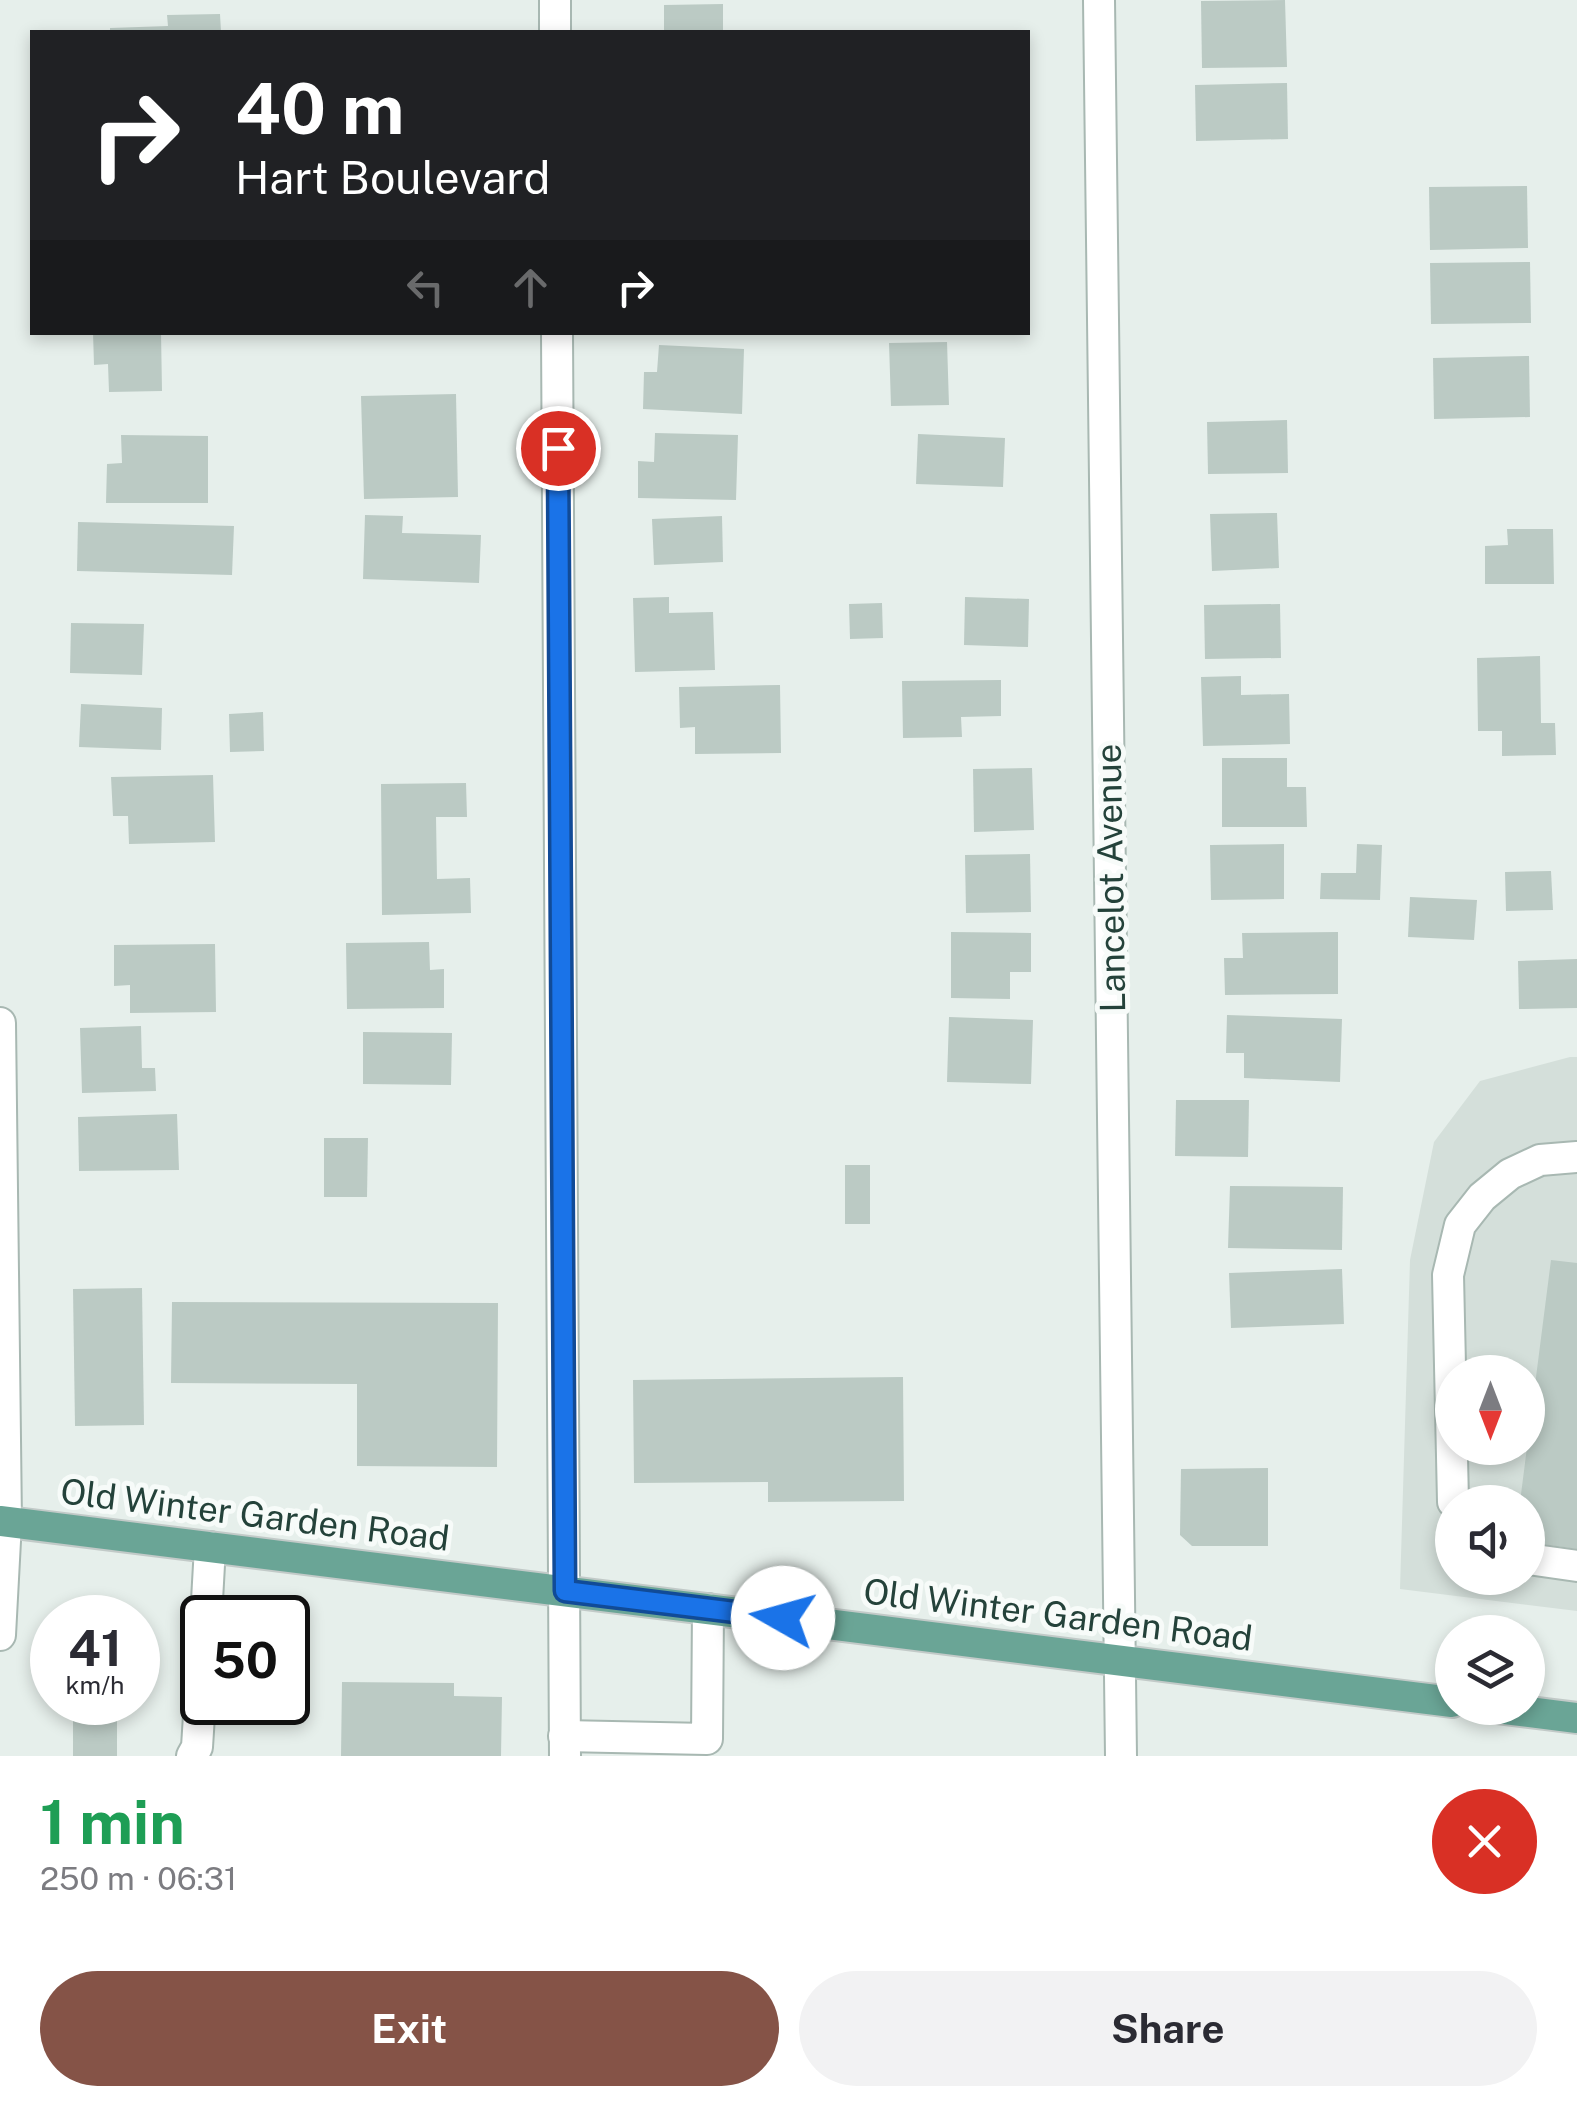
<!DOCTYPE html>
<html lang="en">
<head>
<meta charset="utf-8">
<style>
	body { margin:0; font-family:"Public Sans",sans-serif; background:#f2f2f3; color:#2b2b33; height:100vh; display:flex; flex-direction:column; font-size:38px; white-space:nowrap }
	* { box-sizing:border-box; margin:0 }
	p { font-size:32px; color:#7c7c81 }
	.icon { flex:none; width:55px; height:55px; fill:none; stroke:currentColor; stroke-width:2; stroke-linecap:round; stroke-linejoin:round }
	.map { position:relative; height:1756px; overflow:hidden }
	.sheet { display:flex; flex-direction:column; background:#fff; flex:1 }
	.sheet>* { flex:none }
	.guide { position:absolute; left:30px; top:30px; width:1000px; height:305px; border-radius:0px; box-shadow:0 5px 15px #0003; background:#202124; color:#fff; overflow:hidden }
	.needle { width:65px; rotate:180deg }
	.controls { position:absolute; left:1435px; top:1355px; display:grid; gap:20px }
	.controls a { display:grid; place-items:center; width:110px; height:110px; border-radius:50%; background:#fff; box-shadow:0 5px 15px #0003; font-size:50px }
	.speed { position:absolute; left:30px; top:1595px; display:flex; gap:20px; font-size:50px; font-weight:700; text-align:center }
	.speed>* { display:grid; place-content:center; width:130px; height:130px; border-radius:50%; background:#fff; box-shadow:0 5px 15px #0003; line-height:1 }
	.speed small { font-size:25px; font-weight:400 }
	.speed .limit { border:5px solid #111; border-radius:15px; background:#fff; color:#111 }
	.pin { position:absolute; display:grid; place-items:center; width:85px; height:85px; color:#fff; margin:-42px; border:5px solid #fff; border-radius:50%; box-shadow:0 2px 10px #0007 }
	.me { position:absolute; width:110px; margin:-55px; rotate:277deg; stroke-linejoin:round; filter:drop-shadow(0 0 8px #0008) }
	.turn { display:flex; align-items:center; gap:35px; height:210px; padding:0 40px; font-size:45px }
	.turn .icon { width:130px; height:130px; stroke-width:2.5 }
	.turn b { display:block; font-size:70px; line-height:85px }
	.lanes { display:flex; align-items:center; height:95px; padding:0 40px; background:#0003; justify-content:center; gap:50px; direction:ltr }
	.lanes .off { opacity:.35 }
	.round { display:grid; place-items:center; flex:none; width:105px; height:105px; border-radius:52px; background:#f2f2f3 }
	.summary { display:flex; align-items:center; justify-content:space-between; height:170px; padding:0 40px }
	h1 { font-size:60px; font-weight:700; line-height:75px; color:#1e9e55 }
	.cta { display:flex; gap:20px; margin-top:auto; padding:20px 40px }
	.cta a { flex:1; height:115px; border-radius:60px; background:#855347; color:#fff; font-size:40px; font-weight:700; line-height:115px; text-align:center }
	.cta a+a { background:#f2f2f3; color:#2b2b33 }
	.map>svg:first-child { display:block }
	.built { fill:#d4dfda; fill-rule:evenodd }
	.building { fill:#bbcac4 }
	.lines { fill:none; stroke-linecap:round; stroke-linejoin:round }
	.minor-casing { stroke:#a8b8b2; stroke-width:34 }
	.major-casing { stroke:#c2cac8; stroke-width:34 }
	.minor { stroke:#fff; stroke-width:30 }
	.major { stroke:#6aa596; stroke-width:30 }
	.route-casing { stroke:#114b97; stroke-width:25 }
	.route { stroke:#1a73e8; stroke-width:18 }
	.labels { text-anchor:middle; stroke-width:10; stroke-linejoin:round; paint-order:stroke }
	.street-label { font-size:35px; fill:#24423a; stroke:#f7fbf9 }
</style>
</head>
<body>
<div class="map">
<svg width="1577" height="1756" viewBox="0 0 1577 1756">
	<rect width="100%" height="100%" fill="#e6efeb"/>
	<path class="built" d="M1570 1057H1577V1611L1400 1589 1410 1260 1434 1142 1480 1081ZM1452 1372H1528V1448H1452ZM1452 1502H1528V1578H1452Z"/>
	<g class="building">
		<path d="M1285 0 1287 67 1202 68 1201 1Z"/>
		<path d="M723 4V32H664V5Z"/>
		<path d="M220 14 221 32H110V28L168 26 167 15Z"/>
		<path d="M1287 83 1288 139 1196 141 1195 85Z"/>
		<path d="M1527 186 1528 248 1430 250 1429 187Z"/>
		<path d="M1530 262 1531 323 1431 324 1430 263Z"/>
		<path d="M93 332H161L162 391 109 392 108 364 94 365Z"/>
		<path d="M947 342 949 405 891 406 889 343Z"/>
		<path d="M659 345 744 349 742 414 643 409 644 372H657Z"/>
		<path d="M1529 356 1530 417 1434 419 1433 358Z"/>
		<path d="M456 394 458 497 364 499 361 396Z"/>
		<path d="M1287 420 1288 473 1208 474 1207 422Z"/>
		<path d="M655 433 738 435 736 500 638 498V461L654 462Z"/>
		<path d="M918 434 1005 438 1003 487 916 484Z"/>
		<path d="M121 435 208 436V503H106L107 464 122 463Z"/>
		<path d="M1277 513 1279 568 1212 571 1210 514Z"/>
		<path d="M365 515 403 516 402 533 481 535 479 583 363 579Z"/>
		<path d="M722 516 723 562 654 565 652 519Z"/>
		<path d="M78 522 234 526 232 575 77 571Z"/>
		<path d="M1507 529H1553L1554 584H1485V546L1508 545Z"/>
		<path d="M669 597V613L713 612 715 670 635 672 633 598Z"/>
		<path d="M965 597 1029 599 1028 647 964 645Z"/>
		<path d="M882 603 883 638 850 639 849 604Z"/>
		<path d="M1280 604 1281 658 1205 659 1204 605Z"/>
		<path d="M71 623 144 624 142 675 70 673Z"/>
		<path d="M1540 656 1541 723H1555L1556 755 1502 756V731H1478L1477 658Z"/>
		<path d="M1241 676V695L1289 694 1290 744 1203 746 1201 677Z"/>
		<path d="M1001 680V716L961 717 962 737 903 738 902 681Z"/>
		<path d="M780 685 781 753 695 754V727L680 728 679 687Z"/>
		<path d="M81 704 162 708 161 750 79 747Z"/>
		<path d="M263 712 264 751 230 752 229 714Z"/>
		<path d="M1222 758H1287V787H1306L1307 827H1222Z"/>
		<path d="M1032 768 1034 830 974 832 973 769Z"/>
		<path d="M213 775 215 842 129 844 128 816H113L111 777Z"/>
		<path d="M466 783 467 817H436L437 879 470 878 471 913 382 915 381 784Z"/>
		<path d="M1284 844V899L1211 900 1210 845Z"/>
		<path d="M1357 844 1382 845 1380 900 1320 899 1321 873H1356Z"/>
		<path d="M1030 854 1031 912 966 913 965 855Z"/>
		<path d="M1551 871 1553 910 1506 911 1505 872Z"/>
		<path d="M1410 897 1477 900 1474 940 1408 937Z"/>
		<path d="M951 932 1031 933V972H1010V999L951 998Z"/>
		<path d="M1338 932V994L1225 995 1224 958H1243L1242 933Z"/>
		<path d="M429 942 430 970 444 969V1008L347 1009 346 943Z"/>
		<path d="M215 944 216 1012 130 1013V985L114 986V945Z"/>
		<path d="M1577 959V1008L1519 1009 1518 961Z"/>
		<path d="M1227 1015 1342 1019 1340 1082 1244 1078V1053H1226Z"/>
		<path d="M949 1017 1033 1020 1031 1084 947 1082Z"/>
		<path d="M141 1026 142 1068H155L156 1091 82 1093 80 1028Z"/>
		<path d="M363 1032 452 1033 451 1085 363 1084Z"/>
		<path d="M1176 1100H1249L1248 1157 1175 1156Z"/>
		<path d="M177 1114 179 1170 79 1171 78 1117Z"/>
		<path d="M324 1138H368L367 1197H324Z"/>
		<rect x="845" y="1165" width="25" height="59"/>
		<path d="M1230 1186 1343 1187 1342 1250 1228 1248Z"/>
		<path d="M1551 1260 1577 1263V1549L1528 1542V1502H1520Z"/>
		<path d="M1342 1269 1344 1324 1231 1328 1229 1273Z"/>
		<path d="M142 1288 144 1425 75 1426 73 1289Z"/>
		<path d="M172 1302 498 1303 497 1467 357 1466V1384L171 1383Z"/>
		<path d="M903 1377 904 1501 768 1502V1482L634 1483 633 1380Z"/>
		<path d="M1268 1468V1546H1192L1180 1535 1181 1469Z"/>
		<path d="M342 1682 454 1683V1696L502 1697 501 1756H341Z"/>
		<rect x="73" y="1702" width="44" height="54"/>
	</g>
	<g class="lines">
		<defs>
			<g id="minor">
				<path d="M555 0V32"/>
				<path d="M1099 0 1121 1756"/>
				<path d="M557 332 565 1756"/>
				<path d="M0 1023 6 1522 0 1635"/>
				<path d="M1453 1502 1448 1275 1460 1225 1482 1197 1510 1174 1540 1160 1577 1157"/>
				<path d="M1528 1559 1577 1566"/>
				<path d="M206 1618 210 1547"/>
				<path d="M564 1736 707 1739 708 1609"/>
				<path d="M192 1756 197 1747 202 1668"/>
			</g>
			<g id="major">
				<path d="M0 1521 1452 1702"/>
				<path d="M1496 1708 1577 1718"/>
			</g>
		</defs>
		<use href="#minor" class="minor-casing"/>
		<use href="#major" class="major-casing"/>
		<use href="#minor" class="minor"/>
		<use href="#major" class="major"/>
	</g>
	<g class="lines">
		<defs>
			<path id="route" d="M558 448 565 1591 783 1618"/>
		</defs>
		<use href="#route" class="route-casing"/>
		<use href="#route" class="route"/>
	</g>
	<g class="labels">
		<g class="street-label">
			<text transform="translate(1111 878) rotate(-91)" y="12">Lancelot Avenue</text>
			<text transform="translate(255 1515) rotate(7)" y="12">Old Winter Garden Road</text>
			<text transform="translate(1058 1615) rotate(7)" y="12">Old Winter Garden Road</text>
		</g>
	</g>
</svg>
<div class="controls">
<a><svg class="needle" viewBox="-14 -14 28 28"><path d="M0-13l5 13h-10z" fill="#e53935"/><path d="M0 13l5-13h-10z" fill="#7c7c81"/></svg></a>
<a><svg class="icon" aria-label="sound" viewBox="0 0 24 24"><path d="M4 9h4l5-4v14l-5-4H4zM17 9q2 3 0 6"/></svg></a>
<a><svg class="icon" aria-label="layers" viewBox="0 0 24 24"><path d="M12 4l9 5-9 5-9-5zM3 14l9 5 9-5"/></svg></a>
</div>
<div class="speed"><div>41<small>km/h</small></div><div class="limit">50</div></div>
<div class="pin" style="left:558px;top:448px;background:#d93025"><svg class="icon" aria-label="arrive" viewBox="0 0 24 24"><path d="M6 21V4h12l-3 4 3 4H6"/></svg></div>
<svg class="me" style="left:783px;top:1618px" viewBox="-20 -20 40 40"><circle r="19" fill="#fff"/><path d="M0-13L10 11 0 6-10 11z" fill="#1a73e8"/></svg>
<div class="guide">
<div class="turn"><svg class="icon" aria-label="right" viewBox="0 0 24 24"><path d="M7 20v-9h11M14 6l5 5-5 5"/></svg><div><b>40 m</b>Hart Boulevard</div></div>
<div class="lanes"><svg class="icon off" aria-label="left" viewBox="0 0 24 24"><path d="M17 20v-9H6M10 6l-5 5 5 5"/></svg><svg class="icon off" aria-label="ahead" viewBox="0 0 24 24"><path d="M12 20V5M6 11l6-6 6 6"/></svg><svg class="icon" aria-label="right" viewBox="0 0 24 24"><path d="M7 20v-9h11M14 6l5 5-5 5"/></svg></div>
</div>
</div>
<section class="sheet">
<div class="summary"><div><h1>1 min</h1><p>250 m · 06:31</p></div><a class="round" style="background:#d93025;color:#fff"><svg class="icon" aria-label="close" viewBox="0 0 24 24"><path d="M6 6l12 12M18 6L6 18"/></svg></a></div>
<div class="cta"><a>Exit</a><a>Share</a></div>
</section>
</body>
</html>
